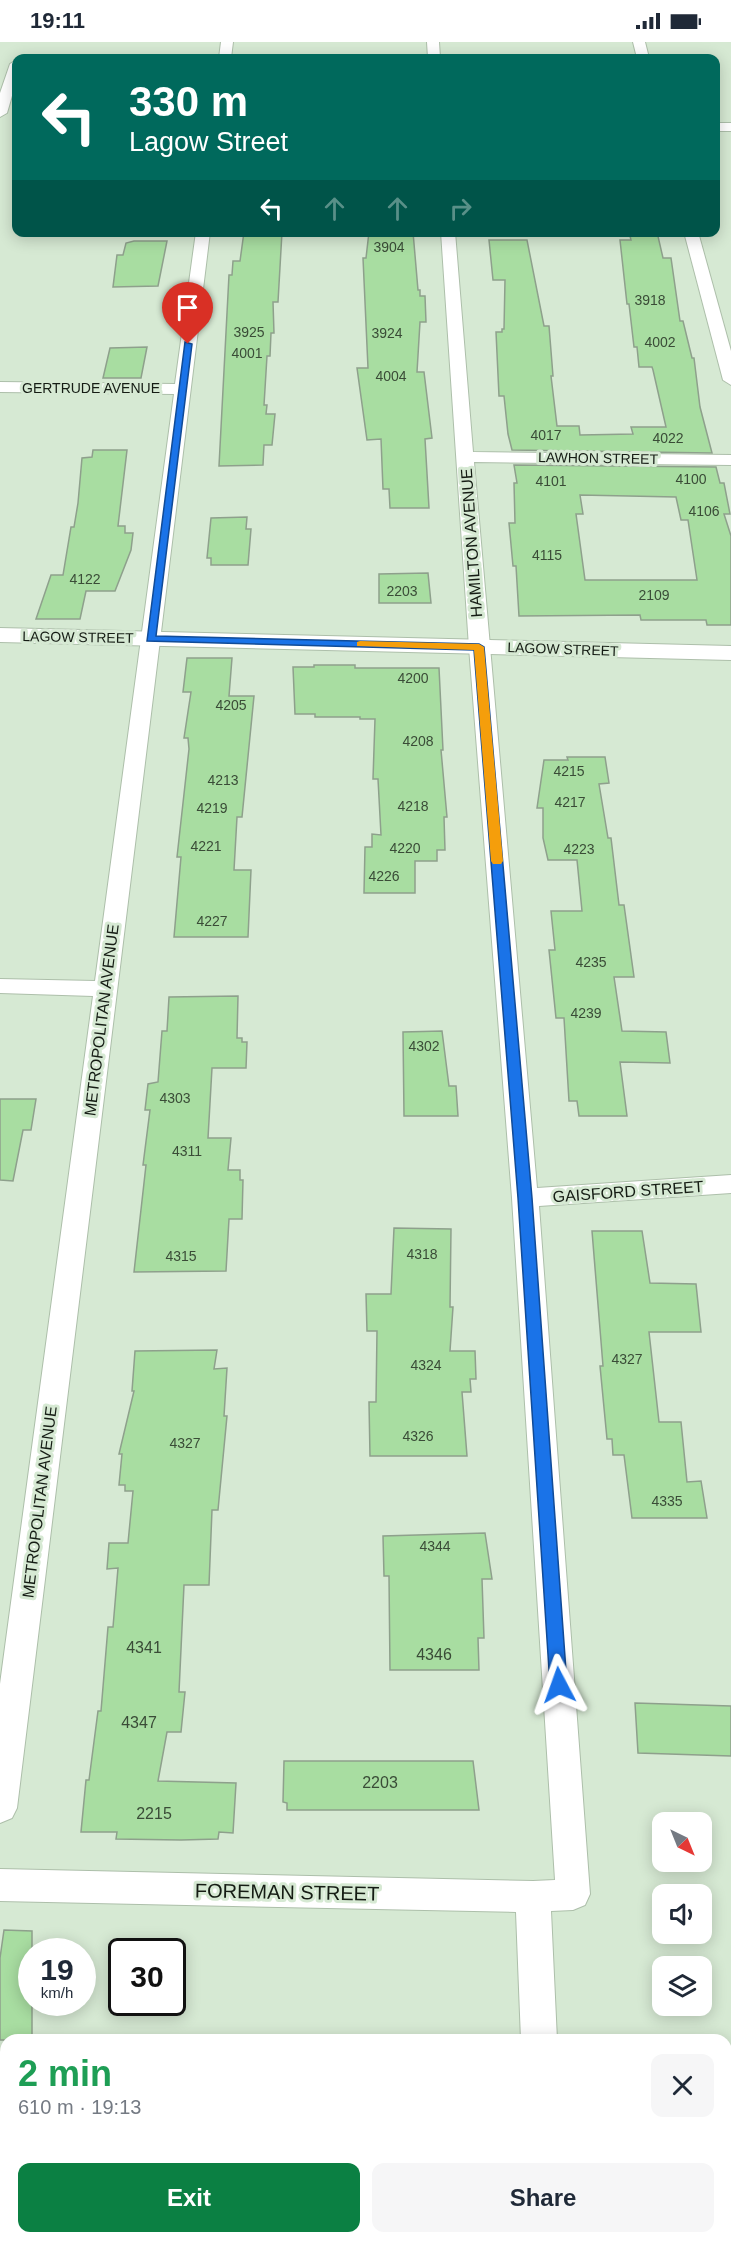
<!DOCTYPE html>
<html lang="en">
<head>
<meta charset="utf-8">
<style>
	body { margin:0; font-family:Arial,sans-serif; background:#f6f6f7; color:#1f2937; height:100vh; display:flex; flex-direction:column; font-size:22px; white-space:nowrap }
	* { box-sizing:border-box; margin:0 }
	p { font-size:20px; color:#747a83 }
	.icon { flex:none; width:33px; height:33px; fill:none; stroke:currentColor; stroke-width:2; stroke-linecap:round; stroke-linejoin:round }
	.map { position:relative; flex:1; overflow:hidden }
	.side { position:absolute; left:0px; top:1992px; width:732px; height:210px; display:flex; flex-direction:column; background:#fff; border-radius:18px 18px 0 0; box-shadow:0 3px 15px #0003 }
	.side>* { flex:none }
	.banner { position:absolute; left:12px; top:12px; width:708px; height:183px; border-radius:12px; box-shadow:0 3px 15px #0003; background:#00695c; color:#fff; overflow:hidden }
	.needle { width:39px; rotate:137deg }
	.fabs { position:absolute; left:652px; top:1770px; display:grid; gap:12px }
	.fabs a { display:grid; place-items:center; width:60px; height:60px; border-radius:12px; background:#fff; box-shadow:0 3px 15px #0003; font-size:30px }
	.speed { position:absolute; left:18px; top:1896px; display:flex; gap:12px; font-size:30px; font-weight:700; text-align:center }
	.speed>* { display:grid; place-content:center; width:78px; height:78px; border-radius:50%; background:#fff; box-shadow:0 3px 15px #0003; line-height:1 }
	.speed small { font-size:15px; font-weight:400 }
	.speed .limit { border:3px solid #111; border-radius:9px; background:#fff; color:#111 }
	.pin { position:absolute; display:grid; place-items:center; width:51px; height:51px; color:#fff; margin:-62px -26px; border-radius:50% 50% 50% 0; rotate:-45deg; box-shadow:0 0 6px #0007 }
	.pin .icon { rotate:45deg }
	.me { position:absolute; width:66px; margin:-33px; rotate:356deg; stroke-linejoin:round; filter:drop-shadow(0 0 4px #0008) }
	.turn { display:flex; align-items:center; gap:21px; height:126px; padding:0 18px; font-size:27px }
	.turn .icon { width:78px; height:78px; stroke-width:2.5 }
	.turn b { display:block; font-size:42px; line-height:51px }
	.lanes { display:flex; align-items:center; height:57px; padding:0 18px; background:#0003; justify-content:center; gap:30px; direction:ltr }
	.lanes .off { opacity:.35 }
	.round { display:grid; place-items:center; flex:none; width:63px; height:63px; border-radius:12px; background:#f6f6f7 }
	.overview { display:flex; align-items:center; justify-content:space-between; height:102px; padding:0 18px }
	h1 { font-size:36px; font-weight:700; line-height:45px; color:#1e9e55 }
	.action { display:flex; gap:12px; margin-top:auto; padding:12px 18px }
	.action a { flex:1; height:69px; border-radius:12px; background:#0b8043; color:#fff; font-size:24px; font-weight:700; line-height:69px; text-align:center }
	.action a+a { background:#f6f6f7; color:#1f2937 }
	.status { display:flex; justify-content:space-between; align-items:center; height:42px; padding:0 30px; background:#fff; direction:ltr }
	.status svg { height:16px; fill:currentColor }
	.map>svg:first-child { display:block }
	.building { fill:#a8dda1; stroke:#8ea08c; stroke-width:1.5; fill-rule:evenodd }
	.lines { fill:none; stroke-linecap:round; stroke-linejoin:round }
	.minor-casing { stroke:#adbfaa; stroke-width:2 }
	.tertiary-casing { stroke:#adbfaa; stroke-width:2 }
	.minor { fill:#fff; fill-rule:evenodd }
	.tertiary { fill:#fff; fill-rule:evenodd }
	.route { fill:#1a73e8; stroke:#114b97; stroke-width:1.5 }
	.slow { fill:#f59e0b }
	.labels { text-anchor:middle; stroke-width:6; stroke-linejoin:round; paint-order:stroke }
	.number-label { font-size:14px; fill:#3a4c37 }
	.far-street-label { font-size:14px; fill:#151c14; stroke:#d6e9d3 }
	.street-label { font-size:16px; fill:#151c14; stroke:#d6e9d3 }
	.near-number-label { font-size:16px; fill:#3a4c37 }
	.near-street-label { font-size:20px; fill:#151c14; stroke:#d6e9d3 }
</style>
</head>
<body>
<div class="status"><b>19:11</b><svg viewBox="0 0 49 12"><path d="M0 12V9h3v3zM5 12V6h3v6zM10 12V3h3v9zM15 12V0h3v12zM26 1h20v11H26zM47 4h2v5h-2z"/></svg></div>
<div class="map">
<svg width="731" height="2202" viewBox="0 0 731 2202">
	<rect width="100%" height="100%" fill="#d6e9d3"/>
	<g class="building">
		<path d="M244 190H282L278 260H273L274 291H271L270 314H267L264 363H267L266 372H275L272 403H264L263 423 219 424 229 233H232L233 219H240Z"/>
		<path d="M369 190H413L418 248H420V254H425L426 280H420L417 330H424L432 396 425 397 429 466H390L389 447H383L381 397 367 398 357 326H368L363 216H366Z"/>
		<path d="M629 190H657L663 216H671L680 279H683L692 316H694L700 365 712 411 512 408 508 392 504 354H499L496 290H502V287H504L505 238H493L489 198H527L544 284H549L553 334H551L557 384H579L580 393 633 392 631 385H666L653 328 652 325H639L637 305H634L629 262H627L620 198H631Z"/>
		<path d="M134 199H167L158 244 113 245 117 213H123L126 201Z"/>
		<path d="M147 305 141 336H103L110 306Z"/>
		<path d="M93 408H127L118 484H125V491H133L131 508 115 549H86L80 577H36L51 533H63L71 485H74L78 461 82 416 92 415Z"/>
		<path d="M514 423 716 425 720 441H724L730 472H724L731 494V583H707L706 578H641L640 573 519 574 516 524H513L509 481H515L514 441H517ZM580 453 676 455 681 478H688L697 538H585L576 472H583Z"/>
		<path d="M247 475 246 487H251L248 523H211V516H207L211 476Z"/>
		<path d="M428 531 431 561H379V532Z"/>
		<path d="M187 616H232L229 654H254L242 775H237L234 828H251L248 895H174L181 815H177L189 707 188 696H184L191 650H183Z"/>
		<path d="M314 623H355V626H439L443 708H441L447 775H444L445 808H437V819H415V851H364L365 805H372V792L381 793 378 737H373L375 677H360V675H315V672H295L293 625H314Z"/>
		<path d="M567 715H605L609 741 599 742 608 796H611L619 863H624L634 935H614L622 989 666 990 670 1021 620 1020 627 1074H579L577 1059H569L564 976H556L549 908H555L551 869H582L577 818H548L543 796V766H537L544 718H568Z"/>
		<path d="M238 954 237 996H242V1000H247L246 1026H212L208 1096H231L228 1128H240V1138H243L242 1177H229L226 1229 134 1230 146 1123H143L150 1068H145L148 1042 158 1040 162 989H167L169 955Z"/>
		<path d="M442 989 449 1044H456L458 1074H404L403 990Z"/>
		<path d="M0 1057H36L31 1088H23L13 1139 0 1138Z"/>
		<path d="M394 1186 451 1187 450 1265H453L450 1309H475L476 1337H470L471 1350H462L467 1414H370L369 1360H376L377 1289H367L366 1252H391Z"/>
		<path d="M592 1189H642L650 1241 696 1242 701 1290H649L659 1380H681L687 1440 701 1439 707 1476H632L624 1413H613L612 1397H607L600 1324H603Z"/>
		<path d="M217 1308 214 1327 227 1326 224 1374H227L218 1468H212L209 1543H184L179 1650H185L181 1690H167L158 1739 236 1741 233 1791 219 1790 218 1797 181 1798 116 1797 117 1790H81L86 1738H89L98 1669H101L108 1585H113L118 1526 107 1527 109 1501H128L133 1449H125V1443H119L122 1412H119L134 1349H132L135 1309Z"/>
		<path d="M485 1491 492 1537H482L484 1596H478L479 1628H390L389 1534H384L383 1494Z"/>
		<path d="M635 1661 731 1664V1714L638 1711Z"/>
		<path d="M284 1719H473L479 1768H287V1761L283 1760Z"/>
		<path d="M4 1888 32 1889V1998H0V1916Z"/>
	</g>
	<g class="lines">
		<defs>
			<g id="minor">
				<path d="M221 0H233L231 16H219Z"/>
				<path d="M427 0H439L440 16H428Z"/>
				<path d="M633 0H645L649 16H637Z"/>
				<path d="M16 18V40L7 71 0 75V51L10 22Z"/>
				<rect x="716" y="81" width="15" height="8"/>
				<path d="M196 190H210L17 1766 12 1776 0 1781V1642L93 954 0 951V937L95 939 174 352 0 350V340L175 342Z"/>
				<path d="M441 190H455L473 410 731 413V423L474 420 537 1146 731 1133V1151L539 1164 590 1852 585 1863 573 1868 551 1869 557 1998H521L516 1870 0 1859V1827L533 1839 555 1838 512 1156 469 605Z"/>
				<path d="M684 190H698L731 309V343L723 338Z"/>
				<rect x="528" y="2196" width="38" height="6"/>
			</g>
			<path id="tertiary" d="M0 586 731 604V618L0 600Z"/>
		</defs>
		<use href="#minor" class="minor-casing"/>
		<use href="#tertiary" class="tertiary-casing"/>
		<use href="#minor" class="minor"/>
		<use href="#tertiary" class="tertiary"/>
	</g>
	<path class="route" d="M185 300 192 302 156 594 479 602 484 605 532 1156 567 1643 565 1648 559 1650 553 1648 550 1643 518 1156 474 608 147 599Z"/>
	<path class="slow" d="M360 599 479 602 484 605 503 819 501 822H493L491 819 474 608 357 604V600Z"/>
	<g class="labels">
		<g class="number-label">
			<text x="389" y="210">3904</text>
			<text x="650" y="263">3918</text>
			<text x="249" y="295">3925</text>
			<text x="387" y="296">3924</text>
			<text x="660" y="305">4002</text>
			<text x="247" y="316">4001</text>
			<text x="391" y="339">4004</text>
			<text x="546" y="398">4017</text>
			<text x="668" y="401">4022</text>
			<text x="691" y="442">4100</text>
			<text x="551" y="444">4101</text>
			<text x="704" y="474">4106</text>
			<text x="547" y="518">4115</text>
			<text x="85" y="542">4122</text>
			<text x="402" y="554">2203</text>
			<text x="654" y="558">2109</text>
			<text x="413" y="641">4200</text>
			<text x="231" y="668">4205</text>
			<text x="418" y="704">4208</text>
			<text x="569" y="734">4215</text>
			<text x="223" y="743">4213</text>
			<text x="570" y="765">4217</text>
			<text x="413" y="769">4218</text>
			<text x="212" y="771">4219</text>
			<text x="206" y="809">4221</text>
			<text x="405" y="811">4220</text>
			<text x="579" y="812">4223</text>
			<text x="384" y="839">4226</text>
			<text x="212" y="884">4227</text>
			<text x="591" y="925">4235</text>
			<text x="586" y="976">4239</text>
			<text x="424" y="1009">4302</text>
			<text x="175" y="1061">4303</text>
			<text x="187" y="1114">4311</text>
			<text x="422" y="1217">4318</text>
			<text x="181" y="1219">4315</text>
			<text x="627" y="1322">4327</text>
			<text x="426" y="1328">4324</text>
			<text x="418" y="1399">4326</text>
			<text x="185" y="1406">4327</text>
			<text x="667" y="1464">4335</text>
			<text x="435" y="1509">4344</text>
		</g>
		<g class="far-street-label">
			<text x="91" y="351">GERTRUDE AVENUE</text>
			<text transform="translate(598 416) rotate(1)" y="5">LAWHON STREET</text>
			<text transform="translate(78 595) rotate(1)" y="5">LAGOW STREET</text>
			<text transform="translate(563 607) rotate(2)" y="5">LAGOW STREET</text>
		</g>
		<g class="street-label">
			<text transform="translate(471 501) rotate(-94)" y="6">HAMILTON AVENUE</text>
			<text transform="translate(101 978) rotate(-83)" y="6">METROPOLITAN AVENUE</text>
			<text transform="translate(628 1149) rotate(-4)" y="6">GAISFORD STREET</text>
			<text transform="translate(39 1460) rotate(-83)" y="6">METROPOLITAN AVENUE</text>
		</g>
		<g class="near-number-label">
			<text x="144" y="1611">4341</text>
			<text x="434" y="1618">4346</text>
			<text x="139" y="1686">4347</text>
			<text x="380" y="1746">2203</text>
			<text x="154" y="1777">2215</text>
		</g>
		<g class="near-street-label">
			<text transform="translate(287 1850) rotate(1)" y="7">FOREMAN STREET</text>
		</g>
	</g>
</svg>
<div class="fabs">
<a><svg class="needle" viewBox="-14 -14 28 28"><path d="M0-13l5 13h-10z" fill="#e53935"/><path d="M0 13l5-13h-10z" fill="#747a83"/></svg></a>
<a><svg class="icon" aria-label="sound" viewBox="0 0 24 24"><path d="M4 9h4l5-4v14l-5-4H4zM17 9q2 3 0 6"/></svg></a>
<a><svg class="icon" aria-label="layers" viewBox="0 0 24 24"><path d="M12 4l9 5-9 5-9-5zM3 14l9 5 9-5"/></svg></a>
</div>
<div class="speed"><div>19<small>km/h</small></div><div class="limit">30</div></div>
<div class="pin" style="left:188px;top:302px;background:#d93025"><svg class="icon" aria-label="arrive" viewBox="0 0 24 24"><path d="M6 21V4h12l-3 4 3 4H6"/></svg></div>
<svg class="me" style="left:559px;top:1643px" viewBox="-20 -20 40 40"><path d="M0-17L14 15 0 8-14 15z" fill="#1a73e8" stroke="#fff" stroke-width="4"/></svg>
<div class="banner">
<div class="turn"><svg class="icon" aria-label="left" viewBox="0 0 24 24"><path d="M17 20v-9H6M10 6l-5 5 5 5"/></svg><div><b>330 m</b>Lagow Street</div></div>
<div class="lanes"><svg class="icon" aria-label="left" viewBox="0 0 24 24"><path d="M17 20v-9H6M10 6l-5 5 5 5"/></svg><svg class="icon off" aria-label="ahead" viewBox="0 0 24 24"><path d="M12 20V5M6 11l6-6 6 6"/></svg><svg class="icon off" aria-label="ahead" viewBox="0 0 24 24"><path d="M12 20V5M6 11l6-6 6 6"/></svg><svg class="icon off" aria-label="right" viewBox="0 0 24 24"><path d="M7 20v-9h11M14 6l5 5-5 5"/></svg></div>
</div>
<section class="side">
<div class="overview"><div><h1>2 min</h1><p>610 m · 19:13</p></div><a class="round"><svg class="icon" aria-label="close" viewBox="0 0 24 24"><path d="M6 6l12 12M18 6L6 18"/></svg></a></div>
<div class="action"><a>Exit</a><a>Share</a></div>
</section>
</div>
</body>
</html>
